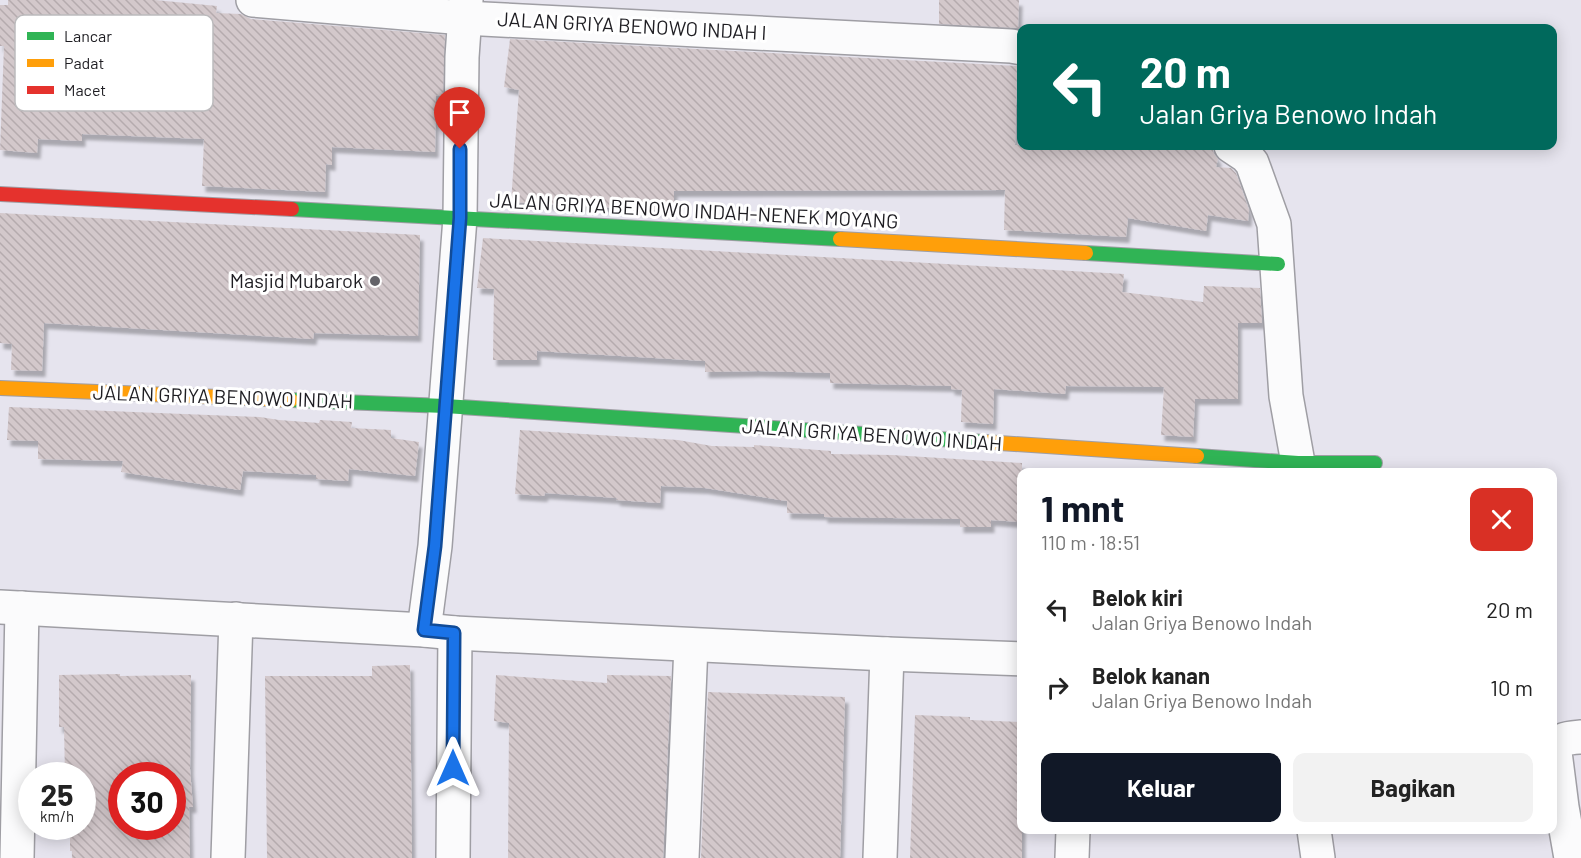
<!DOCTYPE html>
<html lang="id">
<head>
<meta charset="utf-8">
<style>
	body { margin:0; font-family:Barlow,sans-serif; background:#f2f2f2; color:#222; height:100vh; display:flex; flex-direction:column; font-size:22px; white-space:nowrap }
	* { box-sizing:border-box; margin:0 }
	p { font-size:20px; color:#767676 }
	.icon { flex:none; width:33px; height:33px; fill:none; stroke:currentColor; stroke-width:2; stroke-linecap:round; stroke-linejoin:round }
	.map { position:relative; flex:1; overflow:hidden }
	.drawer { position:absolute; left:1017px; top:468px; width:540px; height:366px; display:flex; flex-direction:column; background:#fff; border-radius:12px; box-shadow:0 3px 15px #0003 }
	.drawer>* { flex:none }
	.hud { position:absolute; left:1017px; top:24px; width:540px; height:126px; border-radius:12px; box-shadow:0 3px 15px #0003; background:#00695c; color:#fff; overflow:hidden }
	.speed { position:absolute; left:18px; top:762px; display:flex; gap:12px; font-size:30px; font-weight:700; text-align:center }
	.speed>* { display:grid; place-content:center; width:78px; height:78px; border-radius:50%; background:#fff; box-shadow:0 3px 15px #0003; line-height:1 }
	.speed small { font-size:15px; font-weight:400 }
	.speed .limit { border:9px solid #d22; background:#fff; color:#111 }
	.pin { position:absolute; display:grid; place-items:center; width:51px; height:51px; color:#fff; margin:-62px -26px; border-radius:50% 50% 50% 0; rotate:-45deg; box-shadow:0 0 6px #0007 }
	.pin .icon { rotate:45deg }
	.me { position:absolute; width:66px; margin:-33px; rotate:0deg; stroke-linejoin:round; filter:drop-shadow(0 0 4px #0008) }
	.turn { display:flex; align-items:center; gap:21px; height:126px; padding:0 24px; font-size:27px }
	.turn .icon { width:78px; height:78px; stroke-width:2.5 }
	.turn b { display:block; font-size:42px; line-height:51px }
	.round { display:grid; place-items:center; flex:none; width:63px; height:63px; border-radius:12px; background:#f2f2f2 }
	.head { display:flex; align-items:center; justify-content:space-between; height:102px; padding:0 24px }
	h1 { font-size:36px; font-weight:700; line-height:45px; color:#111827 }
	.button { display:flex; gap:12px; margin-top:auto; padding:12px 24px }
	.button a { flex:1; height:69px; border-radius:12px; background:#111827; color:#fff; font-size:24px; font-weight:700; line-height:69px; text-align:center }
	.button a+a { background:#f2f2f2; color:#222 }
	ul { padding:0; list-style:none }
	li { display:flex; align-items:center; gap:18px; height:78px; padding:0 24px }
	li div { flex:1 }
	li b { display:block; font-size:22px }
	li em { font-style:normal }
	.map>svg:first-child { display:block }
	.building { fill:url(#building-back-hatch); fill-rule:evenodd; filter:url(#shadow) }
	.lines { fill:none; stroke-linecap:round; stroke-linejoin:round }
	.street-casing { stroke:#9f9ea4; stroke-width:36 }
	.fast-casing { stroke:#9f9ea4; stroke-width:16 }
	.slow-casing { stroke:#9f9ea4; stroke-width:16 }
	.jam-casing { stroke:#9f9ea4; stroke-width:16 }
	.street { stroke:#fbfbfc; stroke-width:33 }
	.fast { stroke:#30b455; stroke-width:14 }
	.slow { stroke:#ff9f0a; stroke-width:14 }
	.jam { stroke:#e5322d; stroke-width:14 }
	.route-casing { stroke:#114b97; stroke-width:15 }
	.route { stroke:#1a73e8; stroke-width:10 }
	.poi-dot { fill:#646369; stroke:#fff; stroke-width:2 }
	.labels { text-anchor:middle; stroke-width:6; stroke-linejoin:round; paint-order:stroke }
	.street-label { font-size:20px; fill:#1e1d22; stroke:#fff }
	.poi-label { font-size:20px; fill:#1e1d22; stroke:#fff; text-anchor:end }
	.key { fill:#fff; stroke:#bcbbbd; stroke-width:1.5 }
	.key-label { font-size:16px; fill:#1e1d22 }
</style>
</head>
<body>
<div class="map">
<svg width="1581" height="858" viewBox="0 0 1581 858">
	<defs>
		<pattern id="building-back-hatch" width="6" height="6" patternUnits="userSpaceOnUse" patternTransform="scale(1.5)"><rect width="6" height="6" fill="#d3c8cb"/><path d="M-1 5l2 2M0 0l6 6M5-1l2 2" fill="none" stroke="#b5abae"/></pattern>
		<filter id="shadow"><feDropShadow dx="3.5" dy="6" stdDeviation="1.5" flood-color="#0004"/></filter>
	</defs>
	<rect width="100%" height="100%" fill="#e6e4ee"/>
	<g class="building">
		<path d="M8 0H155L217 6 216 13 241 14 251 19 445 35 443 96 436 95 435 152 332 147V165L326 164 325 192 202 186 204 139 82 134V141L38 139 37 153 0 150 4 46H0V5H8Z"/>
		<path d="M939 0H1019L1018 28 939 24Z"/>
		<path d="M510 39 1017 66 1015 145 1212 146 1214 154 1218 159 1216 167 1231 168 1236 173 1249 210 1248 221 1208 215 1206 231 1128 218 1126 237 1004 230 1005 190 674 191V211L511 202 519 90 504 87Z"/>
		<path d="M0 213 420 235 418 336 314 333 313 339 44 323 42 371 11 370 12 344 0 343Z"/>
		<path d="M483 238 1124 274 1122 292 1203 302 1204 286 1260 288 1262 323H1238V399H1195L1193 437 1161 435 1164 387 1066 386 1065 394 994 389 993 424 961 422 962 390 951 389V386L830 383V373L758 371 705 372V361L537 351V360H493L494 289 477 288Z"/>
		<path d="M9 407 260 417 279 420 319 423 320 420 352 422 351 428 391 430V438L419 442 415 476 349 469 348 481 316 479V475L243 471 240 490 121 472 123 461 38 459V441L7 440Z"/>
		<path d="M520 430 678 440 712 446 754 447V445L831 451V454L892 455 1022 463V522L991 520V527H960V519L824 517V514L787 513V501L705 488 661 486 660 503 616 500 617 498 545 493 544 496 515 494Z"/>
		<path d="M410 665 412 858H267L265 676H372V666Z"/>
		<path d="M120 674V676L191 675 190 769 193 807H189L190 858H72V851H70V826H82V776H65L64 727H59V675ZM122 776H172V826H122Z"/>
		<path d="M496 675 607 683V675L671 676 663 858H508L509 723 494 721Z"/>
		<path d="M708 692 845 697 840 858H701Z"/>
		<path d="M915 715 970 717V720L1022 722V858H910Z"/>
	</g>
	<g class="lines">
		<defs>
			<g id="street">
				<path d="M253 0 464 18 1011 46 1022 48"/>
				<path d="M1231 146 1246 156 1252 163 1274 224 1286 396 1298 463"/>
				<path d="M0 607 424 630 455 633 887 654 1022 659"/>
				<path d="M424 630 435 546 460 218 462 57 466 0"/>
				<path d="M1314 830 1318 858"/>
				<path d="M17 858 22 608"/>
				<path d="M228 858 236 619"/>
				<path d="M453 858 455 633"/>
				<path d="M682 858 691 645"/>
				<path d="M880 858 887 654"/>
				<path d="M1072 858 1073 830"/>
				<path d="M1571 858 1562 807 1555 752C1557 738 1568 738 1581 737"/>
			</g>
			<g id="fast">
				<path d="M292 209 840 239"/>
				<path d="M1086 253 1278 264"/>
				<path d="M291 400 445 406 984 442"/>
				<path d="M1197 456 1298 463H1375"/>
			</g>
			<g id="slow">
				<path d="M840 239 1086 253"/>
				<path d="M0 388 291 400"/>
				<path d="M984 442 1197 456"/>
			</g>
			<path id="jam" d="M0 194 292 209"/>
		</defs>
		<use href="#street" class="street-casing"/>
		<use href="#fast" class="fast-casing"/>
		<use href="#slow" class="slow-casing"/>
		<use href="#jam" class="jam-casing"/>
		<use href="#street" class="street"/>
		<use href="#fast" class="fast"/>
		<use href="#slow" class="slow"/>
		<use href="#jam" class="jam"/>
	</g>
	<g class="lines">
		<defs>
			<path id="route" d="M453 768 454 633 424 630 435 546 460 218V149"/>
		</defs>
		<use href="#route" class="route-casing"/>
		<use href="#route" class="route"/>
	</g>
	<circle class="poi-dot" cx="375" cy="281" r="6"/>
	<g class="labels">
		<g class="street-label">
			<text transform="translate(632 26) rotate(3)" y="7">JALAN GRIYA BENOWO INDAH I</text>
			<text transform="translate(694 211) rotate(3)" y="7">JALAN GRIYA BENOWO INDAH-NENEK MOYANG</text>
			<text transform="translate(223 397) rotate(2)" y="7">JALAN GRIYA BENOWO INDAH</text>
			<text transform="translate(872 435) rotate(4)" y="7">JALAN GRIYA BENOWO INDAH</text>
		</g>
		<g class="poi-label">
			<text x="363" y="288">Masjid Mubarok</text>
		</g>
	</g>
	<rect x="15" y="15" width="198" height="96" rx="9" class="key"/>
	<rect x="27" y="32" width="27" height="8" fill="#30b455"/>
	<rect x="27" y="59" width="27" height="8" fill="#ff9f0a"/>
	<rect x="27" y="86" width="27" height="8" fill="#e5322d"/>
	<g class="key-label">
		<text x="64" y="42">Lancar</text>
		<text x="64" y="69">Padat</text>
		<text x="64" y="96">Macet</text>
	</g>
</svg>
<div class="speed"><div>25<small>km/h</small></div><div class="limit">30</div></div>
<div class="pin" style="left:460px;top:149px;background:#d93025"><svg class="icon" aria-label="arrive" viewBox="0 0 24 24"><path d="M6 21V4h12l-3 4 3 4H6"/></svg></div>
<svg class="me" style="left:453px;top:768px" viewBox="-20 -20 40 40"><path d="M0-17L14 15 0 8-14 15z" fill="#1a73e8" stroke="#fff" stroke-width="4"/></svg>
<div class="hud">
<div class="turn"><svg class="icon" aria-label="left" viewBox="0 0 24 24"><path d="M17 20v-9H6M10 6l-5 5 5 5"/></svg><div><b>20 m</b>Jalan Griya Benowo Indah</div></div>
</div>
<section class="drawer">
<div class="head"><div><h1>1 mnt</h1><p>110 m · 18:51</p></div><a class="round" style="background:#d93025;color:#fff"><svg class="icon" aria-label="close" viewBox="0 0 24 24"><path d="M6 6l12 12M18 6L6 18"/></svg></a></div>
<ul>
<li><svg class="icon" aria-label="left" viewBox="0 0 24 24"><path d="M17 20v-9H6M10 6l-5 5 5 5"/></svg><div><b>Belok kiri</b><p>Jalan Griya Benowo Indah</p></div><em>20 m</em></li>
<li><svg class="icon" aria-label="right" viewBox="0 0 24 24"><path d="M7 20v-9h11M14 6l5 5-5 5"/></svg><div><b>Belok kanan</b><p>Jalan Griya Benowo Indah</p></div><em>10 m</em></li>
</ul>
<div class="button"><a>Keluar</a><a>Bagikan</a></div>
</section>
</div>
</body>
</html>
